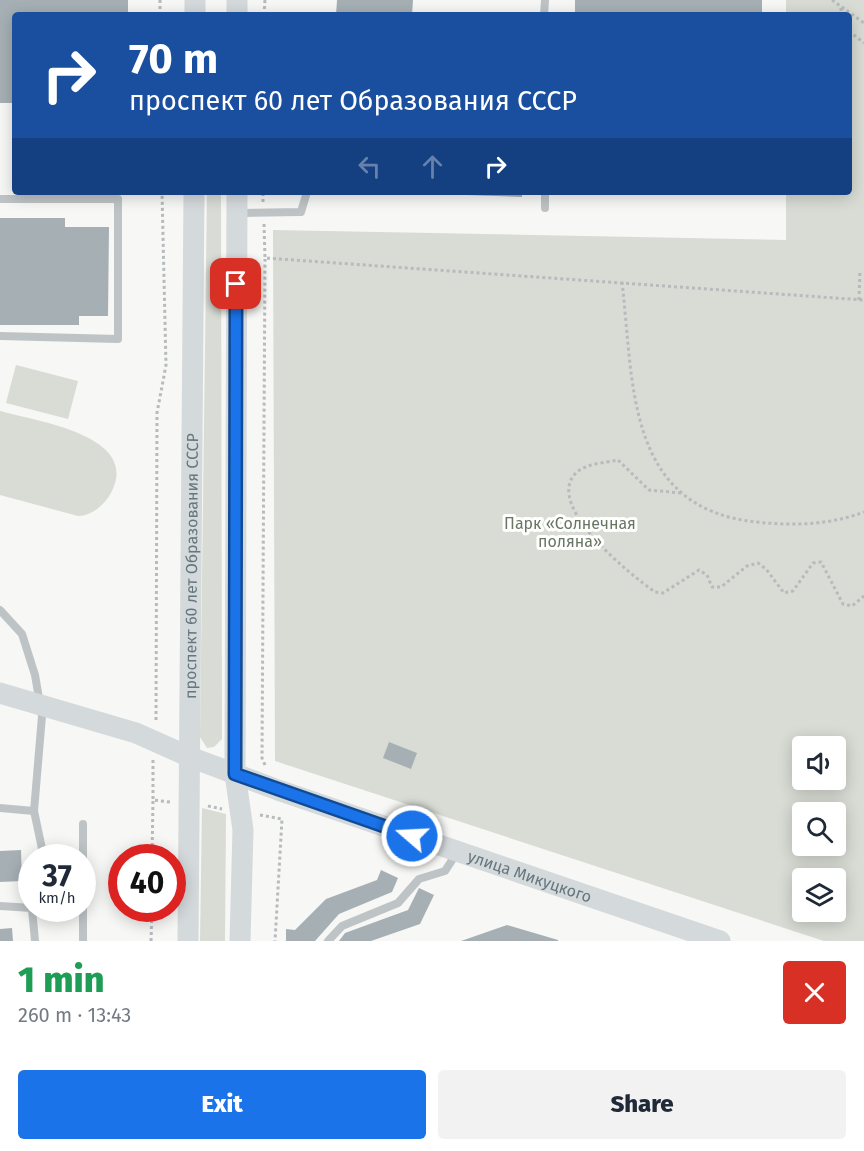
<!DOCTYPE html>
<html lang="en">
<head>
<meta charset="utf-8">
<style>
	body { margin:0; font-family:"Fira Sans",sans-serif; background:#f2f2f3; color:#1f2937; height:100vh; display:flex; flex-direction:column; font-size:22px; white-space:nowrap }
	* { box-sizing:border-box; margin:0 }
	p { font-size:20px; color:#747a83 }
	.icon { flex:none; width:33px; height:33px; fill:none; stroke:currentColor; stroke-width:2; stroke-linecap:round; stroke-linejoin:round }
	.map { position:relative; height:941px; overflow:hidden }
	.sheet { display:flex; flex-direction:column; background:#fff; flex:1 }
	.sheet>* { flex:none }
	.guide { position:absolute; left:12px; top:12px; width:840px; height:183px; border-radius:6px; box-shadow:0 3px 15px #0003; background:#1a4fa0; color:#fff; overflow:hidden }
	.fabs { position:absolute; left:792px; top:736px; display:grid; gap:12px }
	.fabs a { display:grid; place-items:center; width:54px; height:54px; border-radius:6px; background:#fff; box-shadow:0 3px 15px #0003; font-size:30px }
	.speed { position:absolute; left:18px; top:844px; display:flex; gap:12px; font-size:30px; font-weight:700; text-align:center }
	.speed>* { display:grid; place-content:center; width:78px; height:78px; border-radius:50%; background:#fff; box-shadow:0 3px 15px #0003; line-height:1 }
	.speed small { font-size:15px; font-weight:400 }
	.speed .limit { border:9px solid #d22; background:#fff; color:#111 }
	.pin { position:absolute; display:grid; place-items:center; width:51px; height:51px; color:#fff; margin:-26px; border-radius:12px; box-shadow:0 3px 9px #0006 }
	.me { position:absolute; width:66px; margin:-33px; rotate:289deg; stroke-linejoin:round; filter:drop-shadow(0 0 4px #0008) }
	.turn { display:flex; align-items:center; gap:21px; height:126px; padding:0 18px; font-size:27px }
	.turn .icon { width:78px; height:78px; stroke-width:2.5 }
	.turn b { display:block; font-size:42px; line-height:51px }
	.lanes { display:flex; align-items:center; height:57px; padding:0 18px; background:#0003; justify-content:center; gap:30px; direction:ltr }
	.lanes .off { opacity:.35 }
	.round { display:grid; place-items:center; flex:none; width:63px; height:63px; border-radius:6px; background:#f2f2f3 }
	.overview { display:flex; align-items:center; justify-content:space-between; height:102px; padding:0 18px }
	h1 { font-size:36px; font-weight:800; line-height:45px; color:#1e9e55 }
	.button { display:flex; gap:12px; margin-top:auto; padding:12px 18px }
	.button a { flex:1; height:69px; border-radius:6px; background:#1a73e8; color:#fff; font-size:24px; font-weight:800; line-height:69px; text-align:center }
	.button a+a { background:#f2f2f3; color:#1f2937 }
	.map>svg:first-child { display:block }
	.green { fill:#d8dcd4; fill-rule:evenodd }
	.building { fill:#a6b0b4 }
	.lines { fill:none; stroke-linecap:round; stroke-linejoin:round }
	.path { stroke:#b7bbbd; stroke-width:3; stroke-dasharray:3 3; stroke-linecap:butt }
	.lane { stroke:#bec4c6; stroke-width:8 }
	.secondary { stroke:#d4d9db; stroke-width:21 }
	.route-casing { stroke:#114b97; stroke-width:15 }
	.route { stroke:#1a73e8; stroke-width:10 }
	.labels { text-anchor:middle; stroke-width:6; stroke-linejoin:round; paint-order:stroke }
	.park-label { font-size:16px; fill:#687762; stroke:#fff }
	.street-label { font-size:16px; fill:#64767e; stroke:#fff }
</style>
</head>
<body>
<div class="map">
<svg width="864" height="941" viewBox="0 0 864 941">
	<rect width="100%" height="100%" fill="#f7f7f5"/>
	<g class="green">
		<path d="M786 0H864V941H824L275 761 273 230 786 240V192H849V15H786ZM802 747H836V780H802ZM802 813H836V846H802ZM802 879H836V912H802Z"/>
		<path d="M207 192H221L222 739 214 747 207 748 200 737Z"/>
		<path d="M16 365 78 381 68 419 6 403Z"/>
		<path d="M0 411C35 421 142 435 111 493 105 504 92 516 78 516L0 495Z"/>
		<path d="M202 808 226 814 225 941H200Z"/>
	</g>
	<g class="building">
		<path d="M0 0H128V15H15V103H0Z"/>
		<path d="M337 0H413L412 15H336Z"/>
		<rect x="575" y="0" width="187" height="15"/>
		<path d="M381 192H522V197Z"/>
		<path d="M0 218H65V227H109L108 316H79V325H0Z"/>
		<path d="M389 742 417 753 411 769 383 758Z"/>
		<path d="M21 850 22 881 0 882V851Z"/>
		<path d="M381 870 398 878 392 892 339 914 315 941H286V929L295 930 326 899 377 880Z"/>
		<path d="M419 888 434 895 420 924 371 941H339L345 933 408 910Z"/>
		<path d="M507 925 558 940V941H461Z"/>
		<path d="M12 928 13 941H0V929Z"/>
	</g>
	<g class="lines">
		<g class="path">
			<path d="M832 0 864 23"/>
			<path d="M841 8V15"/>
			<path d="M160 15V0"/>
			<path d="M264 15 265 0"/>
			<path d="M849 31 864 43"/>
			<path d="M263 202V192"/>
			<path d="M264 224 265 258 864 300"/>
			<path d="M622 282C634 383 625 508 756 522 793 526 830 525 864 512"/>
			<path d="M859 300 860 270"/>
			<path d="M681 493 649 490 618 460C605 463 585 463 575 474 545 507 631 575 655 592L663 593 699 570 707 575 712 587H721L747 566 758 563 766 569 784 593 793 591 813 563 821 562 843 604 852 606 864 596"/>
			<path d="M156 720 157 413 166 365 162 192"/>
			<path d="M153 760V800L170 802"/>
			<path d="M265 765 262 758 265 259"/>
			<path d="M208 806 222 809"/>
			<path d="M260 815 282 819 275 941"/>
			<path d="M152 858 153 800"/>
			<path d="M151 941 152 909"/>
		</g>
		<g class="lane">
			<path d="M544 15 545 0"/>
			<path d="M545 192V208"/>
			<path d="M0 199H118V339L0 336"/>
			<path d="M240 213 301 212 307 192"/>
			<path d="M0 610 22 634 35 675 42 716 34 811 44 858"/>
			<path d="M0 808 34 811"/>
			<path d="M0 906 32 908"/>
			<path d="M32 909 35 941"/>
			<path d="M83 941V824"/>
			<path d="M328 941 342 926 398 903 419 879 445 871 456 854"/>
		</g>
		<g class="secondary">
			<path d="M195 15V0"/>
			<path d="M237 15V0"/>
			<path d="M237 192 235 774 243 830 240 941"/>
			<path id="s1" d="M0 693 136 733 190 757 278 790 720 941"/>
			<path id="s2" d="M188 941 194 192"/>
		</g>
	</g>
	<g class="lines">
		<defs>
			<path id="route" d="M236 284 235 774 412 836"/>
		</defs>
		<use href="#route" class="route-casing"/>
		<use href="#route" class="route"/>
	</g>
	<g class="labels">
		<g class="park-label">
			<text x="570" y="529">Парк «Солнечная<tspan x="570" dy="18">поляна»</tspan></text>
		</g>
		<g class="street-label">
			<text dy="6" stroke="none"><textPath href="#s2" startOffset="375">проспект 60 лет Образования СССР</textPath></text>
			<text dy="6" stroke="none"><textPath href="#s1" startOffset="561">улица Микуцкого</textPath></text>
		</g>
	</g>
</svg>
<div class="fabs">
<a><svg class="icon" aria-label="sound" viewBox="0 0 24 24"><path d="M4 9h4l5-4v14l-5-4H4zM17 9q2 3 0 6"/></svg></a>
<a><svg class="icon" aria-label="search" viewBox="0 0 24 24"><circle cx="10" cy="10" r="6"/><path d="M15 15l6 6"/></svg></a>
<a><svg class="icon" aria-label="layers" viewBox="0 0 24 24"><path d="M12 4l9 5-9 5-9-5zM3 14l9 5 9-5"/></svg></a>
</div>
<div class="speed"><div>37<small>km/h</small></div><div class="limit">40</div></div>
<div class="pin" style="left:236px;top:284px;background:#d93025"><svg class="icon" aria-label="arrive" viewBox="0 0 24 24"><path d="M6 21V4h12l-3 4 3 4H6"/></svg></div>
<svg class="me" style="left:412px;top:836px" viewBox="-20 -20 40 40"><circle r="17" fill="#1a73e8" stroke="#fff" stroke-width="3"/><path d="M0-11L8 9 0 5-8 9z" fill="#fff"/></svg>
<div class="guide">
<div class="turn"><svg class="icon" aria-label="right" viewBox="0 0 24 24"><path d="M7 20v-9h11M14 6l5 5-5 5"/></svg><div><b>70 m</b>проспект 60 лет Образования СССР</div></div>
<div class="lanes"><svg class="icon off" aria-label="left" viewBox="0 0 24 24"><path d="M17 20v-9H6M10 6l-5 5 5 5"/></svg><svg class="icon off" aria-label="ahead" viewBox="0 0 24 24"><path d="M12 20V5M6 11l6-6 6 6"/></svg><svg class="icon" aria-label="right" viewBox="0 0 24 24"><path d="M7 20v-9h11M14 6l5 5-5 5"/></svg></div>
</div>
</div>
<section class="sheet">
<div class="overview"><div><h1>1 min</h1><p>260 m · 13:43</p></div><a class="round" style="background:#d93025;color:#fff"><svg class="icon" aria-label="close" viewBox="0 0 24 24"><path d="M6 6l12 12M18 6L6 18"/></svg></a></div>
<div class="button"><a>Exit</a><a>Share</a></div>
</section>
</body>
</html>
